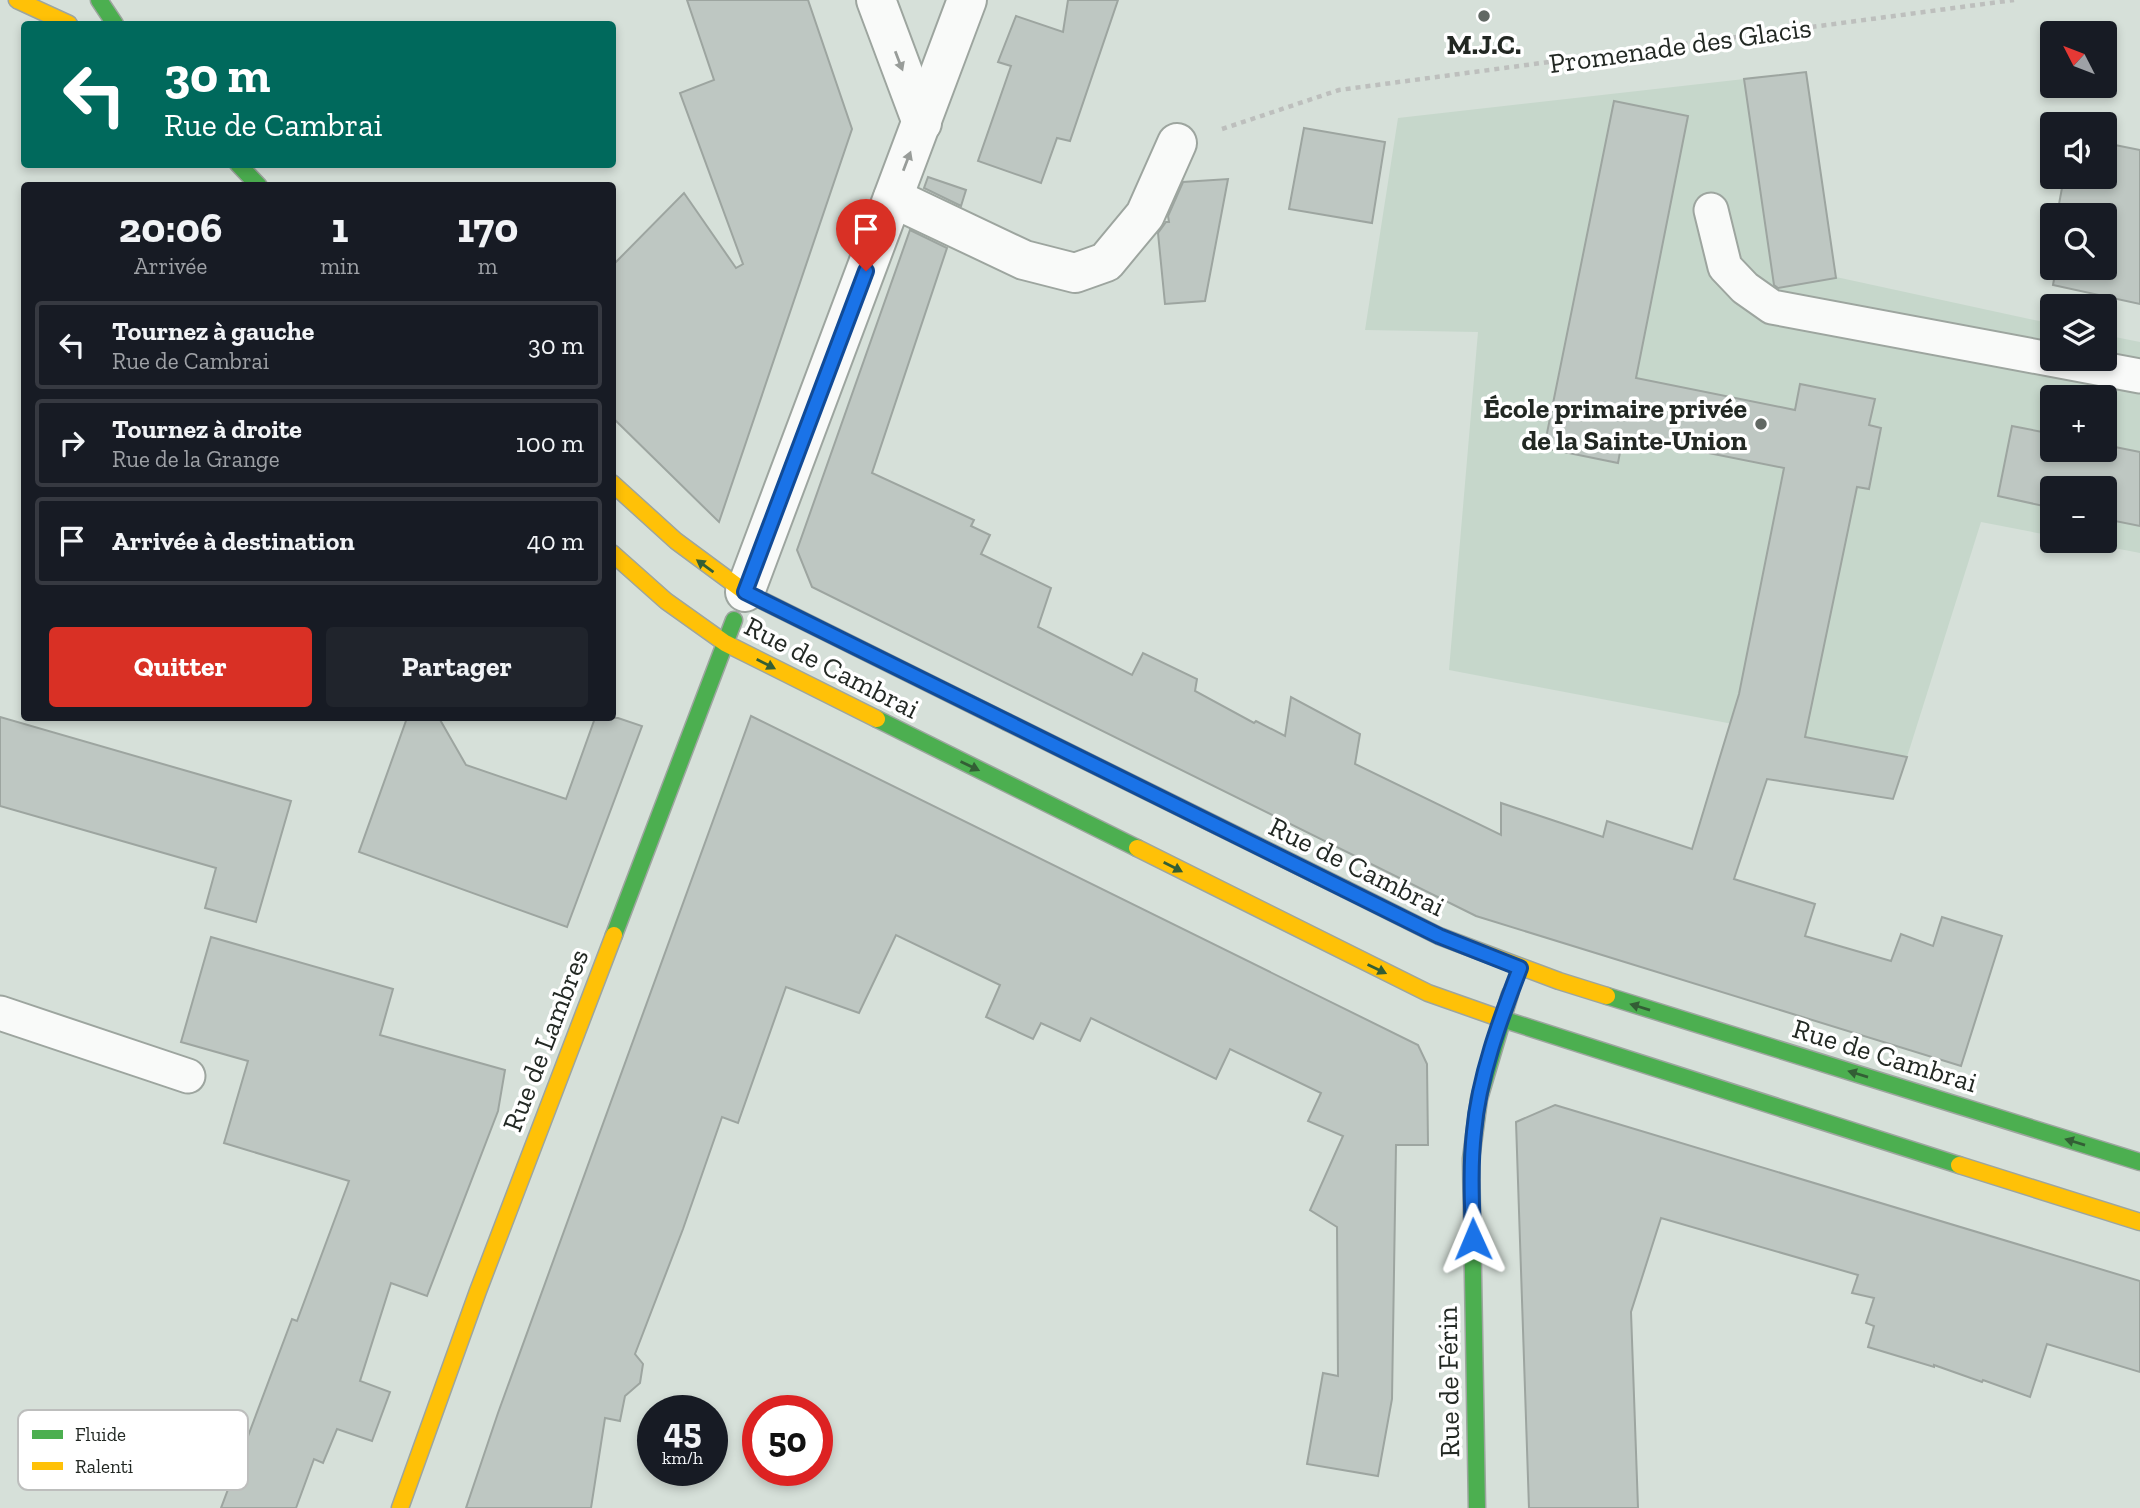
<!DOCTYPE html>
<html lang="fr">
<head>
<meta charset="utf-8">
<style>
	body { margin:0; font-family:"Zilla Slab",serif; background:#20242c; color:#f1f3f6; height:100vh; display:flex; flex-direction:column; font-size:26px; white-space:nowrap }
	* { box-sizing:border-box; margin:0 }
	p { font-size:23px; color:#9ea1a6 }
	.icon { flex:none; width:38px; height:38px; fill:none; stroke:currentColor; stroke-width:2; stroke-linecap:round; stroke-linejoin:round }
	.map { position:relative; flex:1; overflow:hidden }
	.side { position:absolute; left:21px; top:182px; width:595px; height:539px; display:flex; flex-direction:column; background:#171b24; border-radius:7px; box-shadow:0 4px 10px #0003 }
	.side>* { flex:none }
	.guide { position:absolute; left:21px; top:21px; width:595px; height:147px; border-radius:7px; box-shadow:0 4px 10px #0003; background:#00695c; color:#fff; overflow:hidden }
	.needle { width:46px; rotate:312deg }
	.buttons { position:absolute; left:2040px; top:21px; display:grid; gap:14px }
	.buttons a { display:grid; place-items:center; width:77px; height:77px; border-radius:7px; background:#171b24; box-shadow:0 4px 10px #0003; font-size:35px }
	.speed { position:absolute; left:637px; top:1395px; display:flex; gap:14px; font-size:35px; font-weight:700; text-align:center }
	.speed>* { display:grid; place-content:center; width:91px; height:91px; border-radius:50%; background:#171b24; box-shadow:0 4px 10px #0003; line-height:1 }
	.speed small { font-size:18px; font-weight:400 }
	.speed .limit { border:10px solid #d22; background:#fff; color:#111 }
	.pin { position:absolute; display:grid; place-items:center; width:60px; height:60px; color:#fff; margin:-72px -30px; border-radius:50% 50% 50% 0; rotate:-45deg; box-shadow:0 0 7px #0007 }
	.pin .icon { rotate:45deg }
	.me { position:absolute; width:77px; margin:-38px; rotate:359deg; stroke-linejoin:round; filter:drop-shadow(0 0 5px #0008) }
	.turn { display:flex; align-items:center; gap:24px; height:147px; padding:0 28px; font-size:32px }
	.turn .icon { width:91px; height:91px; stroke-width:2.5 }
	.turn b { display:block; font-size:49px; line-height:60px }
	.eta { display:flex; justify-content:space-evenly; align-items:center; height:119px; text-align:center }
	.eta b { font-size:42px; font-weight:800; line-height:49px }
	.primary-button { display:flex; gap:14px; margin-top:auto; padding:14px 28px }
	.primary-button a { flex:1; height:80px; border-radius:7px; background:#d93025; color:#fff; font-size:28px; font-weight:800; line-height:80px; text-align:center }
	.primary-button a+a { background:#20242c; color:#f1f3f6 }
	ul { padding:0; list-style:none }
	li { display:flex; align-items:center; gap:21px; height:88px; margin:0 14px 10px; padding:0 14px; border:4px solid #363941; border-radius:7px }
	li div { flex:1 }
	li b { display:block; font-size:26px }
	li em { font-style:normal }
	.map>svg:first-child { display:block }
	.built { fill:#c6d7cb; fill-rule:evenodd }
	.building { fill:#bec7c2; stroke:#9da5a0; stroke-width:2 }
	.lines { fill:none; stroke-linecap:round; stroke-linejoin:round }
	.lane-casing { stroke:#9da59f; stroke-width:37 }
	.street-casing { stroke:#9da59f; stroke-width:42 }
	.fast-casing { stroke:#9da59f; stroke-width:19 }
	.slow-casing { stroke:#9da59f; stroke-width:19 }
	.path { stroke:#bdbfbd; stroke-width:4.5; stroke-dasharray:5 5; stroke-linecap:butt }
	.lane { stroke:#f9faf9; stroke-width:33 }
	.street { stroke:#f9faf9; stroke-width:38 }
	.fast { stroke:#4caf50; stroke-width:16 }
	.slow { stroke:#ffc107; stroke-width:16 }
	.oneway { fill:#989c99 }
	.oneway2 { fill:#335e35 }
	.route-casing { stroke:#114b97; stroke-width:18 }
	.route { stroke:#1a73e8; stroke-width:12 }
	.poi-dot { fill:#616863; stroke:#fff; stroke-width:2.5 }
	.labels { text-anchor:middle; stroke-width:7; stroke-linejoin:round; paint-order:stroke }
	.poi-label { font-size:28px; font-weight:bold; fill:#222823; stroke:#fff }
	.street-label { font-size:28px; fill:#222823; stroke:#fff }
	.key { fill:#fff; stroke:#bdbebd; stroke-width:2 }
	.key-label { font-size:19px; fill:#222823 }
</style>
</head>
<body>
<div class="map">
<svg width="2140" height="1508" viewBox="0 0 2140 1508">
	<rect width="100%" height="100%" fill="#d6e0d9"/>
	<path class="built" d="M1806 72 1836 277 2053 324V359H2105V335L2140 342V553L2078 541H2105V488H2053V536L1981 522 1907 757 1449 670 1478 332 1365 330 1398 118ZM2053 397H2105V450H2053Z"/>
	<g class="building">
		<path d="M687 0H808L852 129 719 522 612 417V266L684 193 736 268 743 264 680 93 714 80Z"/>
		<path d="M1068 0H1118L1070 141 1057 138 1041 183 978 161 1011 66 998 62 1016 16 1063 32Z"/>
		<path d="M1806 72 1836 278 1778 288 1774 285 1744 79Z"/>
		<path d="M1614 101 1688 116 1636 378 1795 410 1800 384 1875 399 1869 425 1881 428 1869 489 1857 487 1805 737 1907 757 1893 799 1767 779 1734 879 1815 904 1805 936 1891 961 1901 934 1933 946 1942 917 2002 936 1961 1066 1476 916 812 587 797 550 910 230 947 248 872 473 974 520 971 526 990 535 981 554 1051 588 1038 627 1132 675 1143 653 1197 679 1195 691 1254 723 1256 721 1285 736 1291 697 1360 734 1355 764 1501 835V803L1603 837 1607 821 1692 849 1739 694 1784 468 1623 436 1618 463 1544 448Z"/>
		<path d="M1304 128 1385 142 1372 223 1289 209Z"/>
		<path d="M2105 143 2140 150V304L2053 285 2056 268H2105V215H2057L2064 177H2105Z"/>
		<path d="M928 177 966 190 961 206 924 188Z"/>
		<path d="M1228 179 1205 301 1165 304 1158 233 1166 222H1169L1168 216 1183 182Z"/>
		<path d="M2012 426 2053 434V450H2105V445L2140 452V526L2105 519V488H2053V508L1998 496Z"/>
		<path d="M751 716 1418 1045 1427 1064 1428 1145H1396L1392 1399 1378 1476 1307 1464 1323 1373 1338 1376 1337 1227 1310 1210 1343 1136 1308 1121 1321 1093 1230 1049 1216 1079 1091 1018 1080 1041 1041 1023 1033 1039 986 1017 1000 985 896 935 859 1013 786 987 738 1123 722 1117 683 1229 635 1354 643 1364 640 1383 625 1396 620 1421 605 1418 591 1508H466L498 1413Z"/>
		<path d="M0 717 291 801 256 922 205 908 216 868 0 806Z"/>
		<path d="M407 718H439L466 765 566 799 595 718H618L642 726 567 927 359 852Z"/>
		<path d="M211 937 393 989 380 1035 505 1070 498 1111 427 1296 391 1283 360 1381 390 1392 372 1441 337 1429 323 1463 314 1459 296 1508H221L292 1319 297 1321 349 1181 224 1143 248 1061 181 1042Z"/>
		<path d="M1555 1105 2140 1281V1372L2047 1344 2030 1397 1983 1380 1982 1382 1934 1365V1367L1868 1347 1874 1326 1866 1323 1874 1298 1852 1293 1858 1275 1661 1218 1631 1312 1638 1508H1529L1516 1122Z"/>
	</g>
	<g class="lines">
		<defs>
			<g id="lane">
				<path d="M1711 210 1725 267 1745 288 1772 307 2140 376"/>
				<path d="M0 1013 188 1076"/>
			</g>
			<g id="street">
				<path d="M876 0 922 123"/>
				<path d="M893 198 1024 260 1075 273 1106 262 1145 215 1177 143"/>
				<path d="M745 592 967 0"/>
			</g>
			<g id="fast">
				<path d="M99 0 115 24"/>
				<path d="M238 164 259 186"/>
				<path d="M877 719 1137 848"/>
				<path d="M1007 722 1345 889"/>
				<path d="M614 935 734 620"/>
				<path d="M1607 996 2140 1162"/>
				<path d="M1499 1018 1959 1165"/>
				<path d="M1477 1508 1471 1159 1479 1099 1510 994"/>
			</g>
			<g id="slow">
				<path d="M17 0 69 24"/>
				<path d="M612 483 676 541 745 592 1007 722"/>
				<path d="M612 553 666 601 725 643 877 719"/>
				<path d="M1137 848 1428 993 1499 1018"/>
				<path d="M1345 889 1439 936 1559 981 1607 996"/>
				<path d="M1959 1165 2140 1222"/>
				<path d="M400 1508 478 1291 614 935"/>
			</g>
		</defs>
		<use href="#lane" class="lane-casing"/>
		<use href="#street" class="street-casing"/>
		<use href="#fast" class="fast-casing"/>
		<use href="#slow" class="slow-casing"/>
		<path class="path" d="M1222 129 1339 90 2014 0"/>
		<use href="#lane" class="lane"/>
		<use href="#street" class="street"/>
		<use href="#fast" class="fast"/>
		<use href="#slow" class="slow"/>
	</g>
	<defs><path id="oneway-solid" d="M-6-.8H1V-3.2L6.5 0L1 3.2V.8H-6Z" transform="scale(1.75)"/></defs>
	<g class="oneway">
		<use href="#oneway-solid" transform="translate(899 61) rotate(69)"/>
		<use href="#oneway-solid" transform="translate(907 161) rotate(-69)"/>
	</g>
	<g class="oneway2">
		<use href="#oneway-solid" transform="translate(705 566) rotate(-144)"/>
		<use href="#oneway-solid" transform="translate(766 664) rotate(27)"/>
		<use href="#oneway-solid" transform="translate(970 766) rotate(26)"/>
		<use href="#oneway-solid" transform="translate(1173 867) rotate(27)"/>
		<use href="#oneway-solid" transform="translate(1377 969) rotate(26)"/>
		<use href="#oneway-solid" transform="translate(1640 1007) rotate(-163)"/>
		<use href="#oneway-solid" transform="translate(1858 1074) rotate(-163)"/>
		<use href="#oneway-solid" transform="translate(2075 1142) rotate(-163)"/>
	</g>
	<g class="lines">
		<defs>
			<path id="route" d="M866 271 745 592 1439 936 1520 968C1500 1020 1479 1076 1474 1132 1470 1168 1472 1204 1473 1239"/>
		</defs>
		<use href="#route" class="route-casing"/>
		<use href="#route" class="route"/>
	</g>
	<g class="poi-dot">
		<circle cx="1484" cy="16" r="7"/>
		<circle cx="1761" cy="424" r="7"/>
	</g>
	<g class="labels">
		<g class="poi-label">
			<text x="1484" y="54">M.J.C.</text>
			<text x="1747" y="418" text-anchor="end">École primaire privée<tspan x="1747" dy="32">de la Sainte-Union</tspan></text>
		</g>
		<g class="street-label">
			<text transform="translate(1680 45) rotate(-8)" y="10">Promenade des Glacis</text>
			<text transform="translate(832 667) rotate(27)" y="10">Rue de Cambrai</text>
			<text transform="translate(1357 866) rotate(26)" y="10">Rue de Cambrai</text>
			<text transform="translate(545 1040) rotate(-69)" y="10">Rue de Lambres</text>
			<text transform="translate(1885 1055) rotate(17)" y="10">Rue de Cambrai</text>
			<text transform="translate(1448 1382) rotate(-91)" y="10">Rue de Férin</text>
		</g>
	</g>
	<rect x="18" y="1410" width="230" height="80" rx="10" class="key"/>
	<rect x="32" y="1430" width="31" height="9" fill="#4caf50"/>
	<rect x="32" y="1462" width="31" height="8" fill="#ffc107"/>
	<g class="key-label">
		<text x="75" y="1441">Fluide</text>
		<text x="75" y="1473">Ralenti</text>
	</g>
</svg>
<div class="buttons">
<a><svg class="needle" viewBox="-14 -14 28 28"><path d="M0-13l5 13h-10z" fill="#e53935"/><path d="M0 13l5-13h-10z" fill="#9ea1a6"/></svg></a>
<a><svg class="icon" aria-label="sound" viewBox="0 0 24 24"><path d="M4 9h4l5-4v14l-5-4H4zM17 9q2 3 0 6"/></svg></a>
<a><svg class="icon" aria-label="search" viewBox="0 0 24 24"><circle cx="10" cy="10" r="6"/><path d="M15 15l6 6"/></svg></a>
<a><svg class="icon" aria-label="layers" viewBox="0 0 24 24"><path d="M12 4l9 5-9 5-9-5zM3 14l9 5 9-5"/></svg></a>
<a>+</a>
<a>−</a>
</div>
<div class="speed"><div>45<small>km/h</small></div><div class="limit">50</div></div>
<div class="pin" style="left:866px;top:271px;background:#d93025"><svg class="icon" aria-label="arrive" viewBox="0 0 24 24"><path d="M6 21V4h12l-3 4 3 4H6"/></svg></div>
<svg class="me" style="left:1473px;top:1239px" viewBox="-20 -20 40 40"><path d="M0-17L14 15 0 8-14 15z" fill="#1a73e8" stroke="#fff" stroke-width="4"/></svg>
<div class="guide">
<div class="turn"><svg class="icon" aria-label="left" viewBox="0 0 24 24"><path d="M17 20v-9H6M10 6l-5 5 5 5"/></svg><div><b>30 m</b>Rue de Cambrai</div></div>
</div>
<section class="side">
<div class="eta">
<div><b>20:06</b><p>Arrivée</p></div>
<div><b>1</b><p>min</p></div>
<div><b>170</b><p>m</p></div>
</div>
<ul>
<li><svg class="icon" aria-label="left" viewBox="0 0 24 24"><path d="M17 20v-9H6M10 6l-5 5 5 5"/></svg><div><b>Tournez à gauche</b><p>Rue de Cambrai</p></div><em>30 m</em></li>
<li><svg class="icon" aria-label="right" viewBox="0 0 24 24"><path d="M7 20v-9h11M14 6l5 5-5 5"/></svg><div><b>Tournez à droite</b><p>Rue de la Grange</p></div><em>100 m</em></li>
<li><svg class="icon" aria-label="arrive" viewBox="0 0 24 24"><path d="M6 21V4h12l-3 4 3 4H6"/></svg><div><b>Arrivée à destination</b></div><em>40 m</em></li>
</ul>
<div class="primary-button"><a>Quitter</a><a>Partager</a></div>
</section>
</div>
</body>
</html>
